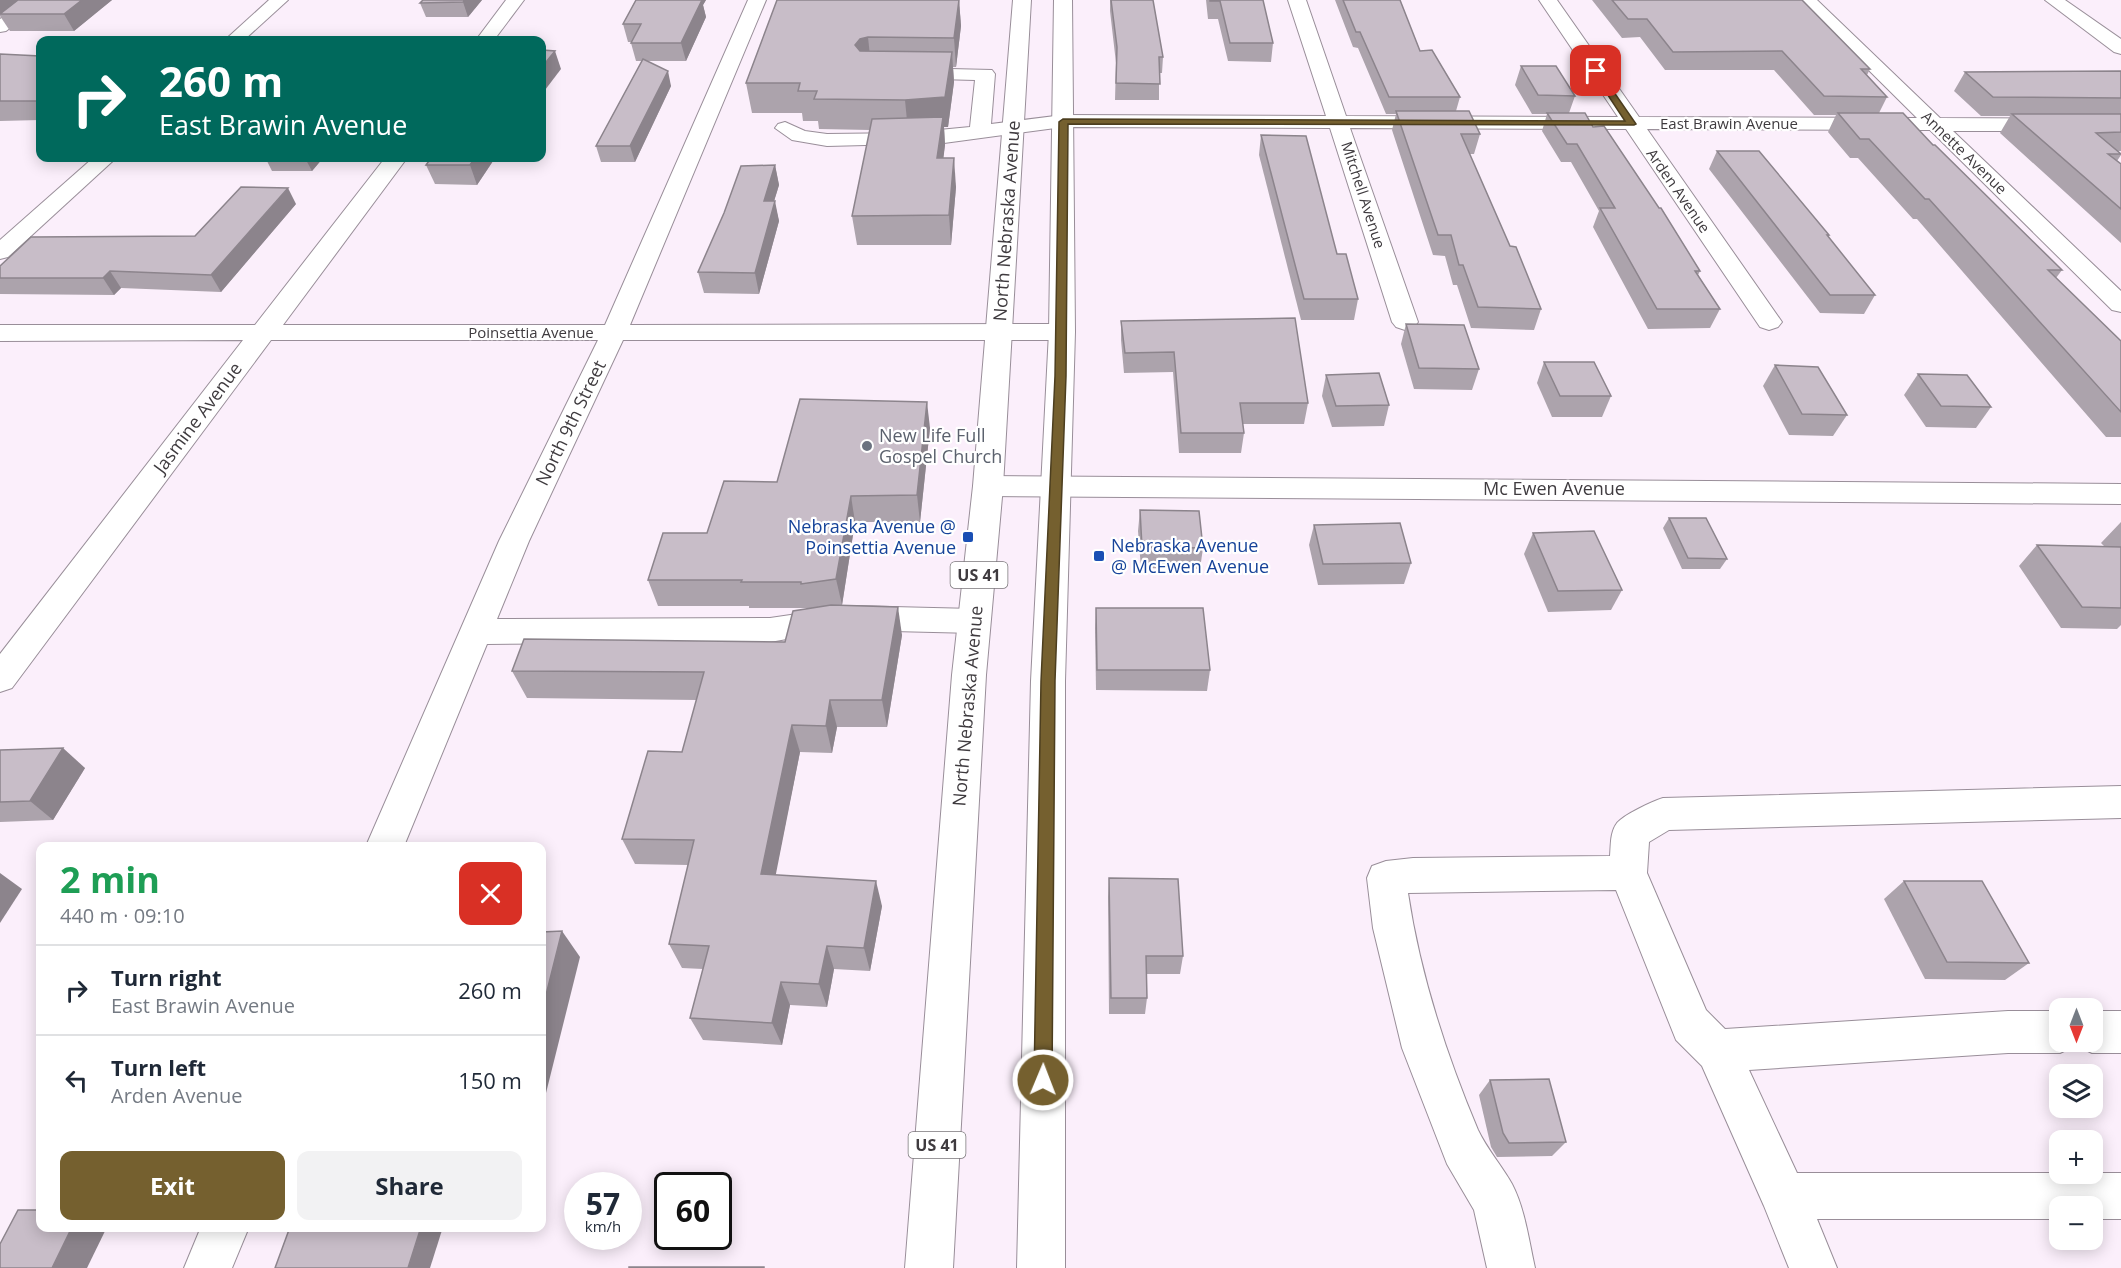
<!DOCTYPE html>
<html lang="en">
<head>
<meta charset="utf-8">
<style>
	body { margin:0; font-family:"Open Sans",sans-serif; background:#f2f2f3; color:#1f2937; height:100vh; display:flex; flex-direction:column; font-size:22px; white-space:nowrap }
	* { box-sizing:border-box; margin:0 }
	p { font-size:20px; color:#747a83 }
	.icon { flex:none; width:33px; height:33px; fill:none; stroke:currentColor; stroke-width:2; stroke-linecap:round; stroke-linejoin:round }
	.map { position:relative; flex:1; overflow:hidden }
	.sheet { position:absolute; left:36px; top:842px; width:510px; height:390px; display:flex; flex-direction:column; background:#fff; border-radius:12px; box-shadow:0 3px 15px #0003 }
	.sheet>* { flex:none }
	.hud { position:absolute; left:36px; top:36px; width:510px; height:126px; border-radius:12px; box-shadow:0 3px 15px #0003; background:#00695c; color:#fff; overflow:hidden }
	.needle { width:39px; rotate:180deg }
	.tools { position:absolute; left:2049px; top:998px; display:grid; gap:12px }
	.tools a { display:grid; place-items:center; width:54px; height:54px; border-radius:12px; background:#fff; box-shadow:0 3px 15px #0003; font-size:30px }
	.speed { position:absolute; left:564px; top:1172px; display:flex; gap:12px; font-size:30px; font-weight:700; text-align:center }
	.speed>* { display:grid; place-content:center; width:78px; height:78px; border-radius:50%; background:#fff; box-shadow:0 3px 15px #0003; line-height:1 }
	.speed small { font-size:15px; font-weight:400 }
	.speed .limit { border:3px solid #111; border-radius:9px; background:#fff; color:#111 }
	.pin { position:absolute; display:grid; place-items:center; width:51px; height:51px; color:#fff; margin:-26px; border-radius:12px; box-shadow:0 3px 9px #0006 }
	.me { position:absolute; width:66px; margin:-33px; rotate:1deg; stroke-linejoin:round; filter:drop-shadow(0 0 4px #0008) }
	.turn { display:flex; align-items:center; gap:21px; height:126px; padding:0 24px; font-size:27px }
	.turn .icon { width:78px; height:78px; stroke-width:2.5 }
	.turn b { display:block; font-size:42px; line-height:51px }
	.round { display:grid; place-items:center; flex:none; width:63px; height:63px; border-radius:12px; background:#f2f2f3 }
	.overview { display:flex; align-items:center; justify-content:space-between; height:102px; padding:0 24px }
	h1 { font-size:36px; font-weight:700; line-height:45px; color:#1e9e55 }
	.button { display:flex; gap:12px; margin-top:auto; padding:12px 24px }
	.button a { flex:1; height:69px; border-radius:12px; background:#75602f; color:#fff; font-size:24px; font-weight:700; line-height:69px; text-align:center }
	.button a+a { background:#f2f2f3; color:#1f2937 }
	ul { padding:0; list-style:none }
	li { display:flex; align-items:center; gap:18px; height:90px; padding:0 24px; border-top:2px solid #e0e1e3 }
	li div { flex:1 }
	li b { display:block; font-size:22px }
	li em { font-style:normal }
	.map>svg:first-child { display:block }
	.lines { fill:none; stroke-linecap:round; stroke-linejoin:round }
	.minor-casing { stroke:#998e99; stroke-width:2 }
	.major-casing { stroke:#998e99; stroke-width:2 }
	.minor { fill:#fff; fill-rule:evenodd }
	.major { fill:#fff; fill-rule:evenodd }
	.wall { fill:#aca3ac }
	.shaded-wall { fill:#8c848c }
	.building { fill:#c8bdc8; stroke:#8c848c; stroke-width:1.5 }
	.route { fill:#75602f; stroke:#4c3e1f; stroke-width:1.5 }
	.worship-dot { fill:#6b7280; stroke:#fff; stroke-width:2 }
	.transit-dot { fill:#1a4fb4; stroke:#fff; stroke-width:2 }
	.labels { text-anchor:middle; stroke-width:4.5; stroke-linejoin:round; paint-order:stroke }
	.far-street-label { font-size:15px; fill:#3f3b3f; stroke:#fff }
	.shield { fill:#fff; stroke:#797679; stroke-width:1.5 }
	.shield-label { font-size:16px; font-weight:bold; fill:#3f3b3f }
	.street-label { font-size:18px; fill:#3f3b3f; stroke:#fff }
	.worship-label { font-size:18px; fill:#5b616d; stroke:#fff; text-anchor:start }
	.transit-label { font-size:18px; fill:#164399; stroke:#fff; text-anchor:end }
</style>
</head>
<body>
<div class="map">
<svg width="2121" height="1268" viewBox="0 0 2121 1268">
	<rect width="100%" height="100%" fill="#fbeffb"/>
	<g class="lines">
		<defs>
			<g id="minor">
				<path d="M27 0H47L6 31 0 32V19Z"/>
				<path d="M269 0H288L244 40H225Z"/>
				<path d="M506 0H524L494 40H476Z"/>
				<path d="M748 0H766L630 325 1062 324 1071 327 1075 332 1071 337 1062 340H623L529 541 497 619 770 618 852 606 974 609 986 612 990 621 986 630 974 633 852 630 826 632 770 642 487 644 404 846H366L499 541 598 340H271L12 688 0 692V654L243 340 0 341V325H255L385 158H407L283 325H605Z"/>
				<path d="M1288 0H1306L1346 116 1618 117 1539 0H1557L1639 117 1917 118 1798 0H1817L1940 118 2121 119V131H1953L2121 291V312L2112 310 1930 130 1647 129 1782 322 1778 327 1769 330 1760 327 1626 129 1350 128 1418 322 1414 327 1405 330 1396 327 1392 322 1330 128 1063 127 944 143 827 146 792 140 775 128 778 124 785 122 805 131 827 134 908 133 970 127 975 80 901 78 898 74 901 70 908 68 992 70 995 74 991 124 1063 115 1326 116Z"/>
				<path d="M2045 0H2065L2121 39V54L2114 52Z"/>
				<path d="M93 158H116L8 257 0 259V240Z"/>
				<path d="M988 476 2121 484V504L988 496 978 493 973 486 978 479Z"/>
				<path d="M2121 786V818L1669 830 1649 842 1647 873 1706 1010 1725 1029 2008 1011H2060V1041H2092V1011H2121V1053H2092L2076 1045 2060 1053H2008L1749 1070 1797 1173H2121V1219H2092V1206H2060V1219H1817L1837 1268H1789L1764 1206 1702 1066 1676 1040 1616 890 1408 893C1420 974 1446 1054 1478 1130 1487 1149 1502 1166 1512 1184 1525 1209 1529 1241 1535 1268H1487L1474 1210 1447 1164 1402 1048 1373 928 1367 878 1372 866 1386 861 1413 858 1610 856C1611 845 1610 832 1617 823 1625 814 1651 802 1663 798Z"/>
				<path d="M201 1227H249L232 1268H184Z"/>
			</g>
			<g id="major">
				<path d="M1013 0H1031L1003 486 986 675 953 1268H905L952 675 973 486Z"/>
				<path d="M1054 0H1072L1075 332 1065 681V1268H1017L1031 681 1049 332Z"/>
			</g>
		</defs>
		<use href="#minor" class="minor-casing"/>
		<use href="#major" class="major-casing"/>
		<use href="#minor" class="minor"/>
		<use href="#major" class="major"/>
	</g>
	<g class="wall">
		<path d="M0 0H112L74 31H10L0 16Z"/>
		<path d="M482 0 468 17H426L420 3Z"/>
		<path d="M636 0H706L703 5 706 17 686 61H648L671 86 635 162H601L596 146 642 61H636L631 43V42H628L623 24Z"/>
		<path d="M777 0H959L961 26 956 67H953L954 82 948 127H944L945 145 943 158 956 187 951 245H857L852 216 870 130 819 129 818 121H803L802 113H752L746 83Z"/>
		<path d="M1110 0H1153L1163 57 1162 73H1159V100H1115L1116 63 1110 11Z"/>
		<path d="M1206 0H1263L1273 43 1271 62 1228 61 1218 19H1208Z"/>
		<path d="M1335 0H1400L1420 51 1460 97 1456 111 1480 134 1474 154H1469L1510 246 1541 309 1534 330 1471 328 1457 285H1453L1445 256 1433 255 1392 130 1396 114H1386L1358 48 1353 47Z"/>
		<path d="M1592 0H1802L1870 69 1867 75 1887 97 1879 113 1933 145 2062 270 2056 278 2121 341V437H2106L1917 219H1913L1858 158H1850L1828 132 1836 115H1814L1774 70H1665L1640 37 1622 38Z"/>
		<path d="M0 54 40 56V120L0 121Z"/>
		<path d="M1521 66 1575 96 1569 113 1593 127 1700 271 1698 275 1720 309 1710 328 1648 329 1593 227 1599 211 1571 162H1561L1542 131 1547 114H1532L1515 85Z"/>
		<path d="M2121 71V151H2118L2121 154V155L2117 161 2121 164V243L2000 133 2010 116H1981L1954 91 1965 72Z"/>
		<path d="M1261 135 1337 254 1358 299 1354 320H1301L1259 155Z"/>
		<path d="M1717 151 1829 235 1828 237 1875 295 1864 314 1820 313 1709 169Z"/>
		<path d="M209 158H323L312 171H272L266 159 211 160Z"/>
		<path d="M495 158 477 185 435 184 426 165Z"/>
		<path d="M775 165 779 185 774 201 779 221 759 294 704 293 698 272Z"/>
		<path d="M296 204 221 292 121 288 114 295 0 294V266L195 236Z"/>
		<path d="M1121 321 1308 403 1304 424H1243L1244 433 1241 453H1179L1173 372 1124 373 1121 340Z"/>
		<path d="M1406 324 1479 369 1472 390 1414 389 1401 344Z"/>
		<path d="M1544 362 1611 396 1602 417H1552L1537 383Z"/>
		<path d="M1775 365 1847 415 1833 436 1789 435 1763 386Z"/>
		<path d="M1918 374 1991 407 1976 428 1926 427 1904 395Z"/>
		<path d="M1326 375 1389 405 1384 426 1332 427 1322 396Z"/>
		<path d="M930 428 920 522H855L842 605 839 606 902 635 887 727H837L832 753 800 752 775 875 882 906 870 971 834 969 827 1007 790 1005 782 1045 703 1040 690 1018 703 969 682 968 669 944 688 865 635 864 622 839 682 752 697 700 527 698 512 671 785 642 807 608H749V606H658L648 580 707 533 777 482Z"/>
		<path d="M1140 510 1203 548 1200 569 1141 568 1138 531Z"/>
		<path d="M1669 518 1727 559 1720 569H1682L1663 528Z"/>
		<path d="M2121 522V625L2117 629 2061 628 2019 566 2037 545 2104 546 2101 543Z"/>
		<path d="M1314 525 1411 563 1404 584 1318 585 1309 545Z"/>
		<path d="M1533 533 1622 590 1611 610 1548 612 1524 554Z"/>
		<path d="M1096 608 1210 670 1207 691 1096 690 1095 628Z"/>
		<path d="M0 751 85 768 53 820 0 822Z"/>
		<path d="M1109 878 1183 956 1180 974H1147V998L1145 1014H1109L1108 897Z"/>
		<path d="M1904 881 2029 963 2005 980 1925 979 1884 899Z"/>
		<path d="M1490 1080 1566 1142 1552 1156 1497 1157 1491 1147 1479 1095Z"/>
	</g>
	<g class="shaded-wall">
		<path d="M0 0H24L0 14Z"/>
		<path d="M82 0H112L74 31 64 14Z"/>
		<path d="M465 0H482L468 17 463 2Z"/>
		<path d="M693 0H706L703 5 706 17 686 61 681 43Z"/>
		<path d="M959 0 961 26 956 67 954 38Z"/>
		<path d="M868 37 871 66 855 45 860 39Z"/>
		<path d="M555 51 561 69 542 94V67Z"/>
		<path d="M952 52 954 82 948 127H944L945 145 940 187 908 131 905 100Z"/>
		<path d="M668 71 671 86 635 162 630 146Z"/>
		<path d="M305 158H323L312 171Z"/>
		<path d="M475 158H495L477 185 470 165Z"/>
		<path d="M954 158 956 187 951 245 949 215Z"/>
		<path d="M775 165 779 185 768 221 764 201Z"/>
		<path d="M288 188 296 204 221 292 211 275Z"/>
		<path d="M775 201 779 221 759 294 755 273Z"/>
		<path d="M110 271 121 288 114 295 103 278Z"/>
		<path d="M927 402 930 428 920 522 917 495Z"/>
		<path d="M851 496 855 522 842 605 836 579Z"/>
		<path d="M898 607 902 635 887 727 882 700Z"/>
		<path d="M830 700 837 727 832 753 826 726Z"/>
		<path d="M792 725 800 752 771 899 761 874Z"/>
		<path d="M63 748 85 768 53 820 30 801Z"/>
		<path d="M0 873 22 889 0 923Z"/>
		<path d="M876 881 882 906 870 971 864 948Z"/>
		<path d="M562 931 580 957 545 1097 542 1093V1011Z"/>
		<path d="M827 946 834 969 827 1007 819 984Z"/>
		<path d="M781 982 790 1005 782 1045 772 1023Z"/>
		<path d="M72 1227H107L87 1268H52Z"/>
		<path d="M421 1227H443L430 1268H408Z"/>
	</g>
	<g class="building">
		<path d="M18 0H82L64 14H0Z"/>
		<path d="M423 0H465L463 2 420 3Z"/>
		<path d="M636 0H702L681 43H631L641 24H623Z"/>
		<path d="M777 0H959L954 38 868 37 860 39 855 45 860 51 952 52 945 97 905 100 814 99 817 91H798L800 83H746Z"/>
		<path d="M1111 0H1153L1163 57H1159L1160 84 1116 83 1117 47Z"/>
		<path d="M1210 0H1263L1273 43H1230L1220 1H1210Z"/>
		<path d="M1343 0H1400L1420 51 1432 50 1460 97H1389L1360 32H1356Z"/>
		<path d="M1612 0H1802L1870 69H1861L1887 97 1824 96 1782 51 1673 52 1647 19H1628Z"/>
		<path d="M542 50 555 51 542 67Z"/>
		<path d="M0 54 40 56V101H0Z"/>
		<path d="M643 59 668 71 630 146H596Z"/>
		<path d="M1521 66H1556L1575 96 1538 95Z"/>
		<path d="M2121 71V98L1993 97 1965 72Z"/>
		<path d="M1396 111H1469L1480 134H1461L1510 246 1516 247 1541 309 1478 307 1463 265H1459L1451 235H1438Z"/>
		<path d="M1547 113H1585L1593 127 1604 126 1659 208H1661L1700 271H1695L1720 309H1657L1600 208H1615L1577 144H1567Z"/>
		<path d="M1838 113H1903L1933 145H1935L2062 270H2048L2121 341V412L1929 199H1925L1869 139H1860Z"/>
		<path d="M2012 114H2121V132L2096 133 2121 154H2108L2121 164V209Z"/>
		<path d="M943 117 937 158H954L949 215 852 216 872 119Z"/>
		<path d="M1261 135 1306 136 1337 254H1346L1358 299H1304Z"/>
		<path d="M1717 151H1759L1829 235H1827L1875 295H1830Z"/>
		<path d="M431 158H475L470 165H426Z"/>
		<path d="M775 165 764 201H775L755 273 698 272 724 213 741 166Z"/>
		<path d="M241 187 288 188 211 275 110 271 103 278H0V266L31 237 195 236Z"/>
		<path d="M1295 318 1308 403H1240L1244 433H1181L1174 352 1125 353 1121 321Z"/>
		<path d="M1406 324 1464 325 1479 369 1419 368Z"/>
		<path d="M1544 362H1594L1611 396H1560Z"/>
		<path d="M1775 365 1818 367 1847 415 1802 414Z"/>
		<path d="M1379 373 1389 405 1336 406 1326 375Z"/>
		<path d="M1918 374 1967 375 1991 407 1941 406Z"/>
		<path d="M800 399 927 402 917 495 851 496 836 579 801 584V582H741L742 580H648L663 533H707L724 481 777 482Z"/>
		<path d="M1140 510 1199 511 1203 548 1142 547Z"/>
		<path d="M1669 518H1706L1727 559 1688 558Z"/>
		<path d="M1400 523 1411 563 1323 564 1314 525Z"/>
		<path d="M1594 531 1622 590 1558 591 1533 533Z"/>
		<path d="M2037 545 2121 547V608L2082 607Z"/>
		<path d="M831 605 898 607 882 700H830L826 726 792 725 761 874 876 881 864 948 827 946 819 984 781 982 772 1023 690 1018 709 946 669 944 694 840 622 839 648 751 682 752 704 672 512 671 524 639 785 642 793 611Z"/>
		<path d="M1096 608H1203L1210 670H1097Z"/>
		<path d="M63 748 30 801 0 802V750Z"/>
		<path d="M1109 878 1178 879 1183 956H1146L1147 998H1111Z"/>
		<path d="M1904 881H1982L2029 963 1947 962Z"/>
		<path d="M562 931 542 1011V932Z"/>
		<path d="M1549 1079 1566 1142 1509 1143 1503 1133 1490 1080Z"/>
		<path d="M18 1210H40V1227H72L52 1268H0V1244Z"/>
		<path d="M290 1227H421L408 1268H275Z"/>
		<rect x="629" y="1267" width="135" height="1"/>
	</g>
	<path class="route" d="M1593 69H1598L1636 124 1634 125 1068 124 1066 376 1055 681 1052 1080 1049 1087 1043 1089 1037 1087 1034 1080 1041 681 1055 376 1059 122 1063 119 1625 121 1592 71Z"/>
	<circle class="worship-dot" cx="867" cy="446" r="6"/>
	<g class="transit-dot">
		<rect x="962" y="531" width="12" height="12" rx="3"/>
		<rect x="1093" y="550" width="12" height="12" rx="3"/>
	</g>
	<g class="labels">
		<g class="far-street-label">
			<text x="1729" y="129">East Brawin Avenue</text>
			<text transform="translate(1964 153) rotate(44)" y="5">Annette Avenue</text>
			<text transform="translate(1678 191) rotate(55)" y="5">Arden Avenue</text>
			<text transform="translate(1363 195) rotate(72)" y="5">Mitchell Avenue</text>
			<text x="531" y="338">Poinsettia Avenue</text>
		</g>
		<g class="shield">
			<rect x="950.5" y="562" width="57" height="26" rx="4.5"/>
			<rect x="908.5" y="1132" width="57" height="26" rx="4.5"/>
		</g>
		<g class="shield-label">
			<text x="979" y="581">US 41</text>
			<text x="937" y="1151">US 41</text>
		</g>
		<g class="street-label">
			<text transform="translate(1007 221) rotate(-86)" y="6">North Nebraska Avenue</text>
			<text transform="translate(198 418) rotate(-53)" y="6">Jasmine Avenue</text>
			<text transform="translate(571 423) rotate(-64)" y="6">North 9th Street</text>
			<text x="1554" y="495">Mc Ewen Avenue</text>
			<text transform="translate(968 706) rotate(-85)" y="6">North Nebraska Avenue</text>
		</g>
		<g class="worship-label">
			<text x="879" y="442">New Life Full<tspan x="879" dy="21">Gospel Church</tspan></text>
		</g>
		<g class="transit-label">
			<text x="956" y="533">Nebraska Avenue @<tspan x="956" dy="21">Poinsettia Avenue</tspan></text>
			<text x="1111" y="552" text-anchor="start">Nebraska Avenue<tspan x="1111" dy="21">@ McEwen Avenue</tspan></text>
		</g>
	</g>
</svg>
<div class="tools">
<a><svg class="needle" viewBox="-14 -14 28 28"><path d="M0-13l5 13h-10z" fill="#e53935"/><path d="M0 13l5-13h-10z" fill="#747a83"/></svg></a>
<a><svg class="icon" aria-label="layers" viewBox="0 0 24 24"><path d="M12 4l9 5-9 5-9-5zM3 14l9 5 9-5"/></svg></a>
<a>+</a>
<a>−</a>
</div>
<div class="speed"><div>57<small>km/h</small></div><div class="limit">60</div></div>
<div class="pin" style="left:1596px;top:71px;background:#d93025"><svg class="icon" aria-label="arrive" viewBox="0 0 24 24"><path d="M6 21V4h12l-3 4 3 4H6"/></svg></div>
<svg class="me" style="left:1043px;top:1080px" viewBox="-20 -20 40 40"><circle r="17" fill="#75602f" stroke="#fff" stroke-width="3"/><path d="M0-11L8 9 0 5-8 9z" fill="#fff"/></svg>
<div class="hud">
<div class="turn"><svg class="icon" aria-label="right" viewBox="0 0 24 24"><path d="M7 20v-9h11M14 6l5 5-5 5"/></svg><div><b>260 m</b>East Brawin Avenue</div></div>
</div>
<section class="sheet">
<div class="overview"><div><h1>2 min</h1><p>440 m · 09:10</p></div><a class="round" style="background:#d93025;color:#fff"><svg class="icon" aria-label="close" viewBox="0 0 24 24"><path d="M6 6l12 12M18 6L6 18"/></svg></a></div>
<ul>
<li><svg class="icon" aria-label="right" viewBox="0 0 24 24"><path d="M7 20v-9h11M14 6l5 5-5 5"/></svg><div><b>Turn right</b><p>East Brawin Avenue</p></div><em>260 m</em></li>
<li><svg class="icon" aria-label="left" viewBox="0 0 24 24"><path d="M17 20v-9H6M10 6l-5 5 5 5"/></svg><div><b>Turn left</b><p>Arden Avenue</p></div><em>150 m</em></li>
</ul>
<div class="button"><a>Exit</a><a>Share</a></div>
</section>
</div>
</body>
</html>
